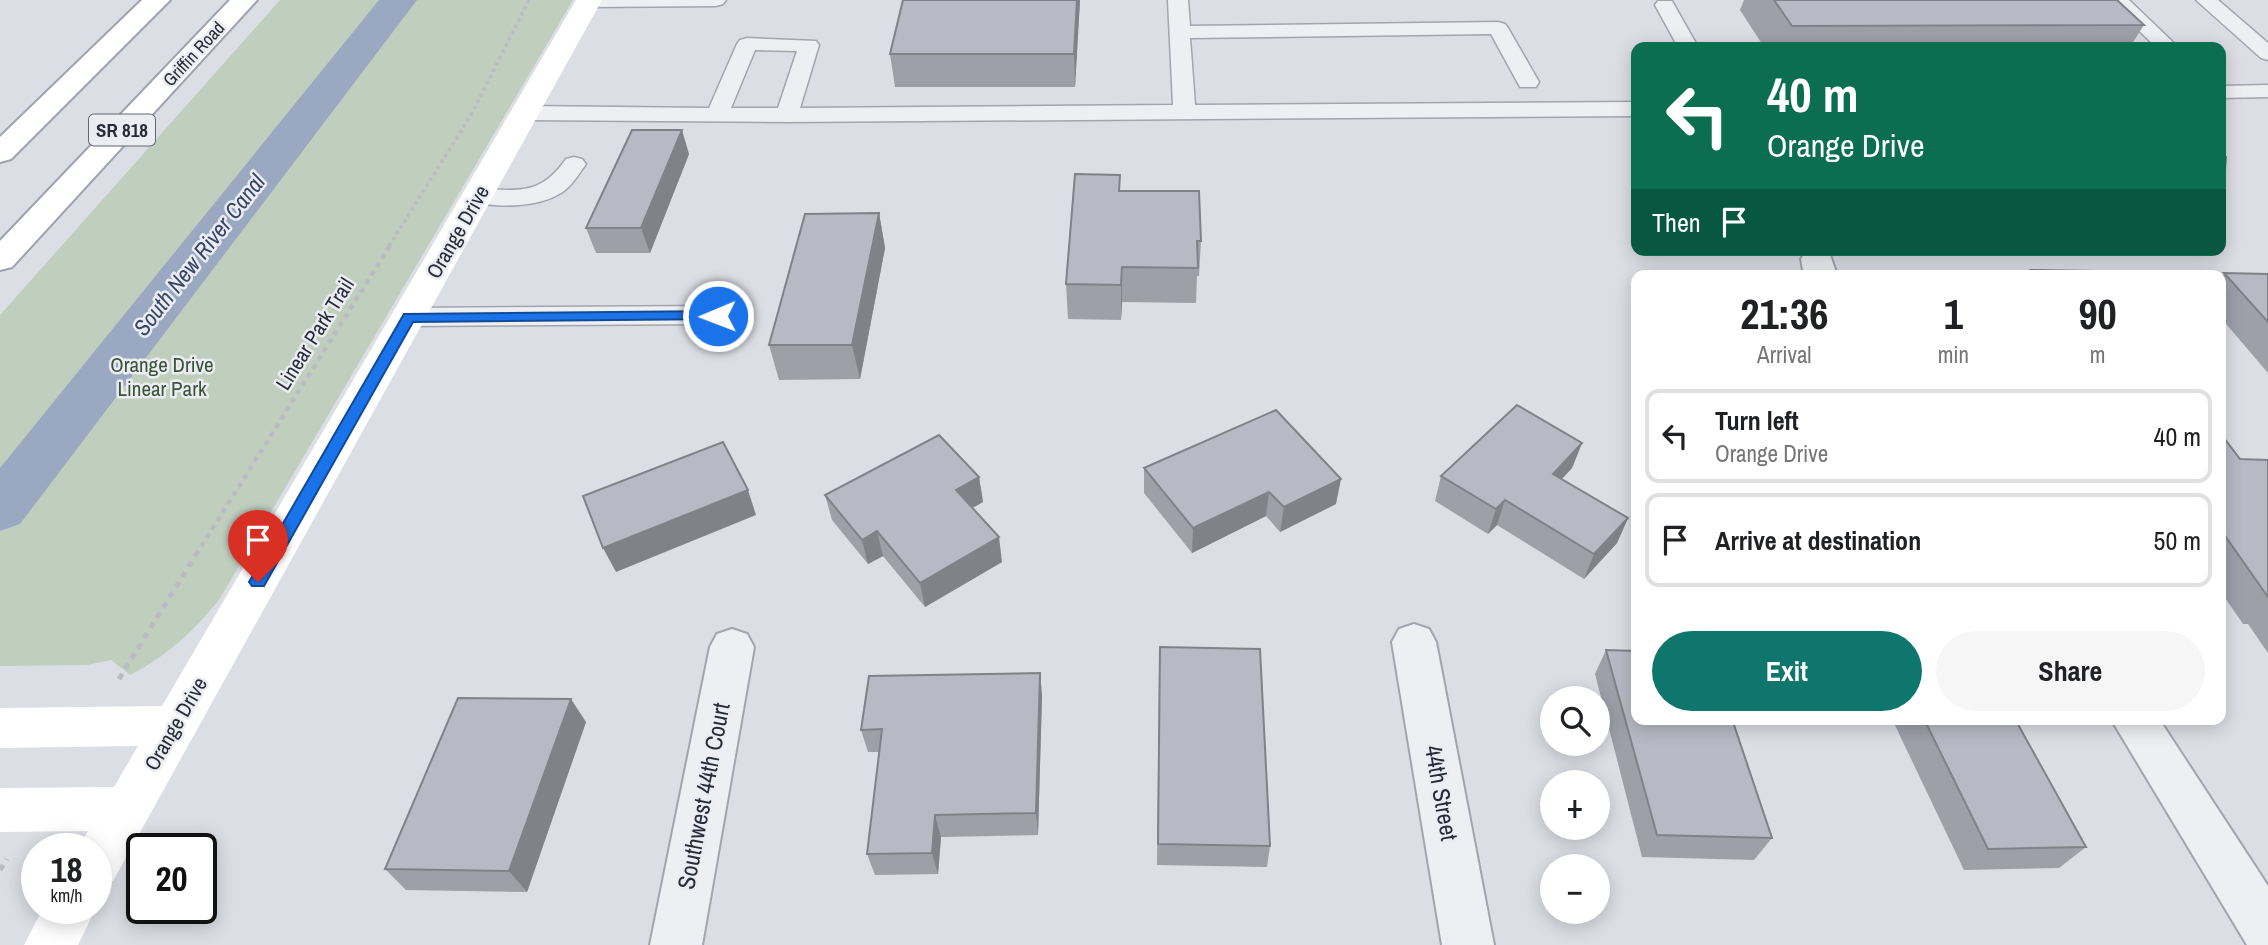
<!DOCTYPE html>
<html lang="en">
<head>
<meta charset="utf-8">
<style>
	body { margin:0; font-family:"Archivo Narrow",sans-serif; background:#f6f6f6; color:#202124; height:100vh; display:flex; flex-direction:column; font-size:26px; white-space:nowrap }
	* { box-sizing:border-box; margin:0 }
	p { font-size:23px; color:#757577 }
	.icon { flex:none; width:38px; height:38px; fill:none; stroke:currentColor; stroke-width:2; stroke-linecap:round; stroke-linejoin:round }
	.map { position:relative; flex:1; overflow:hidden }
	.panel { position:absolute; left:1631px; top:270px; width:595px; height:455px; display:flex; flex-direction:column; background:#fff; border-radius:14px; box-shadow:0 4px 18px #0003 }
	.panel>* { flex:none }
	.guide { position:absolute; left:1631px; top:42px; width:595px; height:214px; border-radius:14px; box-shadow:0 4px 18px #0003; background:#0b6e4f; color:#fff; overflow:hidden }
	.buttons { position:absolute; left:1540px; top:686px; display:grid; gap:14px }
	.buttons a { display:grid; place-items:center; width:70px; height:70px; border-radius:50%; background:#fff; box-shadow:0 4px 18px #0003; font-size:35px }
	.speed { position:absolute; left:21px; top:833px; display:flex; gap:14px; font-size:35px; font-weight:700; text-align:center }
	.speed>* { display:grid; place-content:center; width:91px; height:91px; border-radius:50%; background:#fff; box-shadow:0 4px 18px #0003; line-height:1 }
	.speed small { font-size:18px; font-weight:400 }
	.speed .limit { border:4px solid #111; border-radius:10px; background:#fff; color:#111 }
	.pin { position:absolute; display:grid; place-items:center; width:60px; height:60px; color:#fff; margin:-72px -30px; border-radius:50% 50% 50% 0; rotate:-45deg; box-shadow:0 0 7px #0007 }
	.pin .icon { rotate:45deg }
	.me { position:absolute; width:77px; margin:-38px; rotate:269deg; stroke-linejoin:round; filter:drop-shadow(0 0 5px #0008) }
	.turn { display:flex; align-items:center; gap:24px; height:147px; padding:0 21px; font-size:32px }
	.turn .icon { width:91px; height:91px; stroke-width:2.5 }
	.turn b { display:block; font-size:49px; line-height:60px }
	.then { display:flex; align-items:center; height:66px; padding:0 21px; background:#0003; gap:14px; font-size:26px }
	.eta { display:flex; justify-content:space-evenly; align-items:center; height:119px; text-align:center }
	.eta b { font-size:42px; font-weight:800; line-height:49px }
	.cta { display:flex; gap:14px; margin-top:auto; padding:14px 21px }
	.cta a { flex:1; height:80px; border-radius:42px; background:#0f766e; color:#fff; font-size:28px; font-weight:800; line-height:80px; text-align:center }
	.cta a+a { background:#f6f6f6; color:#202124 }
	ul { padding:0; list-style:none }
	li { display:flex; align-items:center; gap:21px; height:94px; margin:0 14px 10px; padding:0 7px; border:4px solid #e0e0e0; border-radius:14px }
	li div { flex:1 }
	li b { display:block; font-size:26px }
	li em { font-style:normal }
	.map>svg:first-child { display:block }
	.green { fill:#c0cebe }
	.lines { fill:none; stroke-linecap:round; stroke-linejoin:round }
	.canal { fill:#9ba8c1; fill-rule:evenodd }
	.lane-casing { stroke:#a2a5ae; stroke-width:3 }
	.street-casing { stroke:#a2a5ae; stroke-width:4 }
	.primary-casing { stroke:#9da2af; stroke-width:4 }
	.path-far2 { stroke:#bbbcc3; stroke-width:3.5; stroke-dasharray:3.5 3.5; stroke-linecap:butt }
	.path-far1 { stroke:#bbbcc3; stroke-width:4.5; stroke-dasharray:5 5; stroke-linecap:butt }
	.path { stroke:#bbbcc3; stroke-width:5; stroke-dasharray:6 6; stroke-linecap:butt }
	.lane { fill:#eeeff3; fill-rule:evenodd }
	.street { fill:#eeeff3; fill-rule:evenodd }
	.secondary { fill:#fff; fill-rule:evenodd }
	.primary { fill:#fff; fill-rule:evenodd }
	.wall { fill:#9da0a9 }
	.shaded-wall { fill:#808289 }
	.building { fill:#b7bac4; stroke:#808289; stroke-width:2 }
	.route { fill:#1a73e8; stroke:#114b97; stroke-width:2 }
	.labels { text-anchor:middle; stroke-width:5; stroke-linejoin:round; paint-order:stroke }
	.far-street-label { font-size:18px; fill:#282c39; stroke:#ebedf3 }
	.shield { fill:#ebedf3; stroke:#626671; stroke-width:2 }
	.shield-label { font-size:19px; font-weight:bold; fill:#282c39 }
	.street-label { font-size:21px; fill:#282c39; stroke:#ebedf3 }
	.park-label { font-size:21px; fill:#385337; stroke:#ebedf3 }
	.water-label { font-size:23px; font-style:italic; fill:#374668; stroke:#ebedf3 }
	.near-street-label { font-size:24px; fill:#282c39; stroke:#ebedf3 }
</style>
</head>
<body>
<div class="map">
<svg width="2268" height="945" viewBox="0 0 2268 945">
	<rect width="100%" height="100%" fill="#dcdee5"/>
	<path class="green" d="M280 0H573L219 600C193 632 167 656 130 675L111 660 87 665 0 666V315Z"/>
	<g class="lines">
		<path class="canal" d="M379 0H417L20 524 0 531V468Z"/>
		<defs>
			<g id="lane">
				<path d="M580 0H726L723 4 716 6 589 7 582 5Z"/>
				<path d="M1168 0H1188L1190 26 1498 22 1505 24 1508 28 1539 82 1536 87H1520L1491 34 1190 38 1195 105 1636 102V116L787 122 525 120 517 118 514 113 517 108 525 106 709 108 737 44 740 40 747 38 816 41 819 45 800 108 1173 105ZM755 50 797 51 778 108H731Z"/>
				<path d="M2107 0H2129L2178 47H2156Z"/>
				<path d="M2196 0H2218L2268 43V60L2261 58Z"/>
				<path d="M1658 1H1672L1698 47H1678L1655 5Z"/>
				<path d="M2268 85V97L2221 98V86Z"/>
				<path d="M574 157 582 159 586 164C578 175 572 186 561 193 537 208 496 208 470 201L466 196 470 191 478 189C519 190 540 196 566 159Z"/>
				<path d="M718 306 727 309 731 315 727 321 718 324 409 326 400 323 396 317 400 311 409 308Z"/>
			</g>
			<g id="street">
				<path d="M1823 250 1829 252 1837 275H1804L1801 259 1805 252Z"/>
				<path d="M1414 624 1429 629 1436 642 1494 945H1442L1392 642 1399 629Z"/>
				<path d="M732 629 747 634 754 647 702 945H650L710 647 717 634Z"/>
				<path d="M2111 719H2159L2268 886V945H2247Z"/>
			</g>
			<g id="primary">
				<path d="M142 0H170L11 159 0 162V137Z"/>
				<path d="M230 0H257L12 267 0 270V241Z"/>
			</g>
		</defs>
		<use href="#lane" class="lane-casing"/>
		<use href="#street" class="street-casing"/>
		<use href="#primary" class="primary-casing"/>
		<path class="path-far2" d="M389 246 471 115 529 0"/>
		<path class="path-far1" d="M196 555 391 244"/>
		<g class="path">
			<path d="M119 679 197 553"/>
			<path d="M0 870 7 859"/>
		</g>
		<use href="#lane" class="lane"/>
		<use href="#street" class="street"/>
		<g class="secondary">
			<path d="M576 0H602L113 881 96 887V849H78L88 831 0 832V788L114 787 138 746 0 748V708L162 706Z"/>
			<path d="M43 908H96L78 945H24Z"/>
		</g>
		<use href="#primary" class="primary"/>
	</g>
	<g class="wall">
		<path d="M903 0H1080L1075 87H895L890 54Z"/>
		<path d="M1744 0H2117L2144 25 2130 47H1764L1740 10Z"/>
		<path d="M689 154 650 253H596L586 228Z"/>
		<path d="M1120 175V191L1201 241 1199 276H1197L1196 303 1122 302 1121 320 1068 319 1066 284Z"/>
		<path d="M879 213 885 248 860 379 779 380 769 345Z"/>
		<path d="M2224 273 2268 274V373L2221 318V278Z"/>
		<path d="M2221 434 2240 459 2268 460V653L2248 624H2243L2221 592Z"/>
		<path d="M1582 443 1572 468 1562 479 1628 518 1617 543 1584 579 1497 525 1488 534 1435 501 1441 476Z"/>
		<path d="M1144 468 1336 504 1280 532 1266 516 1192 553 1144 493Z"/>
		<path d="M979 477 983 502 972 508 1002 562 925 607 883 556 868 564 832 520 825 495Z"/>
		<path d="M1606 650 1772 838 1754 860 1642 857 1595 674Z"/>
		<path d="M1159 670 1270 846 1267 867 1157 865Z"/>
		<path d="M1040 673 1042 696 1038 835 941 837 938 874 875 875 867 854 879 752H868L861 730Z"/>
		<path d="M1892 719H2015L2086 847 2059 868 1964 870Z"/>
		<path d="M586 722 527 892 406 890 385 869Z"/>
	</g>
	<g class="shaded-wall">
		<path d="M1077 0H1080L1075 87 1074 54Z"/>
		<path d="M682 130 689 154 650 253 641 228Z"/>
		<path d="M879 213 885 248 860 379 852 345Z"/>
		<path d="M1122 267V302L1121 320V285Z"/>
		<path d="M1582 443 1572 468 1543 499 1553 474Z"/>
		<path d="M979 477 983 502 960 515 956 490Z"/>
		<path d="M1341 479 1336 504 1280 532 1284 507Z"/>
		<path d="M748 490 756 515 616 572 603 548Z"/>
		<path d="M1269 492 1266 516 1192 553 1193 528Z"/>
		<path d="M1505 500 1497 525 1488 534 1496 509Z"/>
		<path d="M1628 518 1617 543 1584 579 1594 554Z"/>
		<path d="M877 531 883 556 868 564 862 540Z"/>
		<path d="M999 537 1002 562 925 607 920 583Z"/>
		<path d="M1040 673 1042 696 1038 835 1036 813Z"/>
		<path d="M571 699 586 722 527 892 509 871Z"/>
		<path d="M935 815 941 837 938 874 932 853Z"/>
	</g>
	<g class="building">
		<path d="M903 0H1077L1074 54H890Z"/>
		<path d="M1774 0H2117L2144 25 1792 26Z"/>
		<path d="M632 130H682L641 228H586Z"/>
		<path d="M2221 156 2226 157 2221 223Z"/>
		<path d="M1075 174 1120 175 1119 191H1199L1201 241H1197L1198 268 1122 267 1121 285 1066 284Z"/>
		<path d="M879 213 852 345H769L805 214Z"/>
		<path d="M2031 270 2096 271 2099 275H2035Z"/>
		<path d="M2224 273 2268 274V322Z"/>
		<path d="M1517 405 1582 443 1553 474 1628 518 1594 554 1505 500 1496 509 1441 476Z"/>
		<path d="M1276 410 1341 479 1284 507 1269 492 1193 528 1144 468Z"/>
		<path d="M2221 434 2240 459 2268 460V597L2221 530Z"/>
		<path d="M939 435 979 477 956 490 999 537 920 583 877 531 862 540 825 495Z"/>
		<path d="M723 442 748 490 603 548 583 496Z"/>
		<path d="M1160 647 1260 649 1270 846 1158 844Z"/>
		<path d="M1606 650 1636 651V719H1732L1772 838 1657 835Z"/>
		<path d="M1040 673 1036 813 935 815 932 853 867 854 882 729 861 730 869 676Z"/>
		<path d="M458 698 571 699 509 871 385 869Z"/>
		<path d="M1924 719H2015L2086 847 1988 849Z"/>
	</g>
	<path class="route" d="M718 311 725 316 723 319 413 322 264 586H252L249 582 252 577 404 314Z"/>
	<g class="labels">
		<g class="far-street-label">
			<text transform="translate(194 54) rotate(-47)" y="6">Griffin Road</text>
		</g>
		<rect class="shield" x="89" y="114.5" width="66" height="31" rx="5"/>
		<g class="shield-label">
			<text x="122" y="137">SR 818</text>
		</g>
		<g class="street-label">
			<text transform="translate(458 232) rotate(-60)" y="7">Orange Drive</text>
			<text transform="translate(315 334) rotate(-58)" y="7">Linear Park Trail</text>
			<text transform="translate(176 724) rotate(-60)" y="7">Orange Drive</text>
		</g>
		<g class="park-label">
			<text x="162" y="372">Orange Drive<tspan x="162" dy="24">Linear Park</tspan></text>
		</g>
		<g class="water-label">
			<text transform="translate(199 255) rotate(-52)" y="8">South New River Canal</text>
		</g>
		<g class="near-street-label">
			<text transform="translate(1441 793) rotate(80)" y="8">44th Street</text>
			<text transform="translate(704 796) rotate(-79)" y="8">Southwest 44th Court</text>
		</g>
	</g>
</svg>
<div class="buttons">
<a><svg class="icon" aria-label="search" viewBox="0 0 24 24"><circle cx="10" cy="10" r="6"/><path d="M15 15l6 6"/></svg></a>
<a>+</a>
<a>−</a>
</div>
<div class="speed"><div>18<small>km/h</small></div><div class="limit">20</div></div>
<div class="pin" style="left:258px;top:582px;background:#d93025"><svg class="icon" aria-label="arrive" viewBox="0 0 24 24"><path d="M6 21V4h12l-3 4 3 4H6"/></svg></div>
<svg class="me" style="left:718px;top:316px" viewBox="-20 -20 40 40"><circle r="17" fill="#1a73e8" stroke="#fff" stroke-width="3"/><path d="M0-11L8 9 0 5-8 9z" fill="#fff"/></svg>
<div class="guide">
<div class="turn"><svg class="icon" aria-label="left" viewBox="0 0 24 24"><path d="M17 20v-9H6M10 6l-5 5 5 5"/></svg><div><b>40 m</b>Orange Drive</div></div>
<div class="then">Then<svg class="icon" aria-label="arrive" viewBox="0 0 24 24"><path d="M6 21V4h12l-3 4 3 4H6"/></svg></div>
</div>
<section class="panel">
<div class="eta">
<div><b>21:36</b><p>Arrival</p></div>
<div><b>1</b><p>min</p></div>
<div><b>90</b><p>m</p></div>
</div>
<ul>
<li><svg class="icon" aria-label="left" viewBox="0 0 24 24"><path d="M17 20v-9H6M10 6l-5 5 5 5"/></svg><div><b>Turn left</b><p>Orange Drive</p></div><em>40 m</em></li>
<li><svg class="icon" aria-label="arrive" viewBox="0 0 24 24"><path d="M6 21V4h12l-3 4 3 4H6"/></svg><div><b>Arrive at destination</b></div><em>50 m</em></li>
</ul>
<div class="cta"><a>Exit</a><a>Share</a></div>
</section>
</div>
</body>
</html>
